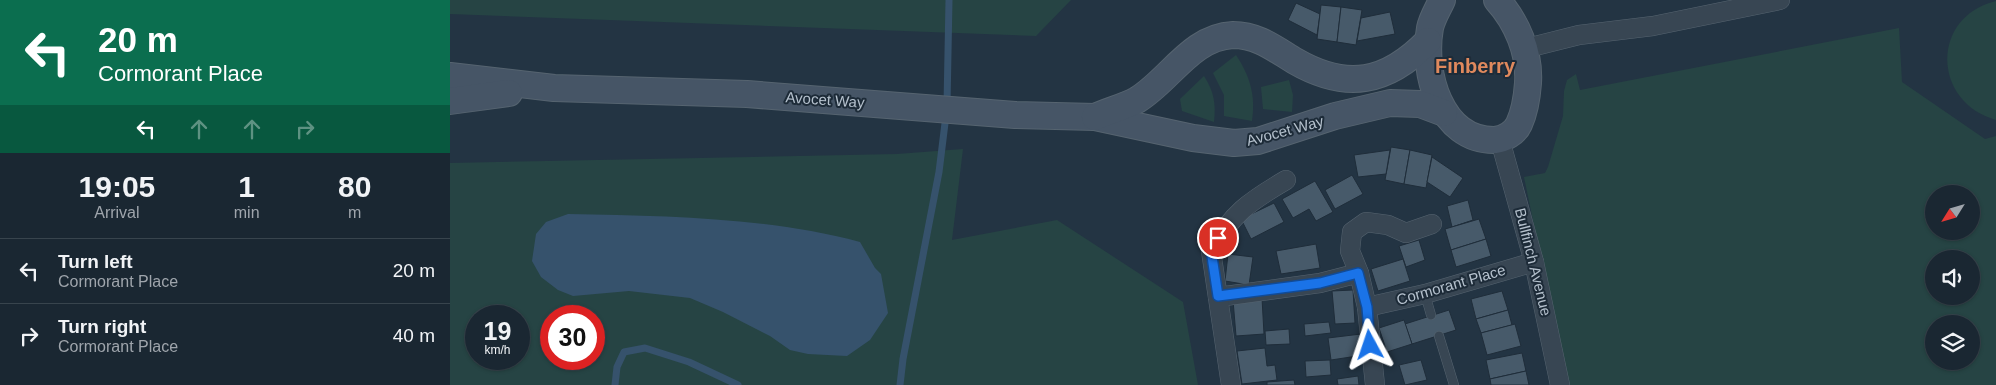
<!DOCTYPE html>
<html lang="en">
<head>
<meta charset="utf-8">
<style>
	body { margin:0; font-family:Helvetica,sans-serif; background:#232f3a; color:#f1f3f6; height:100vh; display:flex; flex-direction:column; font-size:19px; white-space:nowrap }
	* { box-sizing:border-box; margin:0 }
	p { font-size:16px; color:#9fa5ac }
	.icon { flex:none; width:28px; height:28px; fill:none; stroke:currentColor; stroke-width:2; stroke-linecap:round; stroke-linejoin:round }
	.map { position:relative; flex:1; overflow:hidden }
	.side { display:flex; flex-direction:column; background:#1a2732; width:450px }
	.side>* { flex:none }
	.guide { background:#0b6e4f; color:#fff; overflow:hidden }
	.needle { width:32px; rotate:233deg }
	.controls { position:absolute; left:1475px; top:185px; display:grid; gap:10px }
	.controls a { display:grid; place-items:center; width:55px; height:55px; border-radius:50%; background:#1a2732; box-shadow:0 1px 4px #0004,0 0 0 1px #38444d; font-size:25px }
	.speed { position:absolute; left:15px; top:305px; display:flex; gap:10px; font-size:25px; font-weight:700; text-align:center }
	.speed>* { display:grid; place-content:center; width:65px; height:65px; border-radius:50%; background:#1a2732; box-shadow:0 1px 4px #0004,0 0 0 1px #38444d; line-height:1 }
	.speed small { font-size:12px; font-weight:400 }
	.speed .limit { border:8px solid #d22; background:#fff; color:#111 }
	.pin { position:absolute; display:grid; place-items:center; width:42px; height:42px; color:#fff; margin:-21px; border:2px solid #fff; border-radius:50%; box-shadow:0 1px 5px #0007 }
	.me { position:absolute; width:55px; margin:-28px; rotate:355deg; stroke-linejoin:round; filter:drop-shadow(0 0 4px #0008) }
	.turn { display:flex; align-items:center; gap:18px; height:105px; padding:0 15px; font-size:22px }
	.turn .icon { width:65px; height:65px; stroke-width:2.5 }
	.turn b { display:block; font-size:35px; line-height:42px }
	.lanes { display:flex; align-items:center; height:48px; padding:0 15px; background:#0003; justify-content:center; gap:25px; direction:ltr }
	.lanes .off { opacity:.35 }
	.eta { display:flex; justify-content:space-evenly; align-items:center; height:85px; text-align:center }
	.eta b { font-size:30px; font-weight:700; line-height:35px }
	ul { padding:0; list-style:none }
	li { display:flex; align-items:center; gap:15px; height:65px; padding:0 15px; border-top:1px solid #38444d }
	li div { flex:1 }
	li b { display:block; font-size:19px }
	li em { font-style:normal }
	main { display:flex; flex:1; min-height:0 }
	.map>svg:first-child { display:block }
	.green { fill:#264444; fill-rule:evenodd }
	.water { fill:#36526c }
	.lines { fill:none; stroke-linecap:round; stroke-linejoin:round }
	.stream { stroke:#36526c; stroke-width:7 }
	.building { fill:#475a6a; stroke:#1f2d3a }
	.lane-casing { stroke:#566470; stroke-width:10 }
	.street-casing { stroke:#566470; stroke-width:20 }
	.secondary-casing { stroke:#566470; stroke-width:28 }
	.lane { stroke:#384653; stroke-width:9 }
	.street { stroke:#384653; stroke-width:19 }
	.secondary { stroke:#465566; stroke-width:26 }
	.route-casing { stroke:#114b97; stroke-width:12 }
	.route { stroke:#1a73e8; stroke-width:9 }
	.labels { text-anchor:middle; stroke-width:4; stroke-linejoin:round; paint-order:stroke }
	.street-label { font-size:15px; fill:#b5c1cd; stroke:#1d2b38 }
	.district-label { font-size:20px; font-weight:bold; fill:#e0895d; stroke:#1d2b38 }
</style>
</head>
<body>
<main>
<section class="side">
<div class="guide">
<div class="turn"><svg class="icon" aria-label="left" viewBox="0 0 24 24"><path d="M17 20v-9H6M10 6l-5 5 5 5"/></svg><div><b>20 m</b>Cormorant Place</div></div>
<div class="lanes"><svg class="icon" aria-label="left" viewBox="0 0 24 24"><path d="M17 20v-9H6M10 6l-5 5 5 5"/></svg><svg class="icon off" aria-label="ahead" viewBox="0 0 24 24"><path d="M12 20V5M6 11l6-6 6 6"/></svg><svg class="icon off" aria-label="ahead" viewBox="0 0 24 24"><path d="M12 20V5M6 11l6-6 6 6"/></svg><svg class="icon off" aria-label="right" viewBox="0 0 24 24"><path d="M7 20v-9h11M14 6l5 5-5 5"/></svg></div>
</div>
<div class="eta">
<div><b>19:05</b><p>Arrival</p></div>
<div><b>1</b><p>min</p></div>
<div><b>80</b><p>m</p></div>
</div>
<ul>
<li><svg class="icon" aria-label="left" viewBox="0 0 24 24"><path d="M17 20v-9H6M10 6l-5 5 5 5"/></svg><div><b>Turn left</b><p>Cormorant Place</p></div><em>20 m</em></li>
<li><svg class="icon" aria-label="right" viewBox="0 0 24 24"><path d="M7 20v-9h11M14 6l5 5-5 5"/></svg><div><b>Turn right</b><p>Cormorant Place</p></div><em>40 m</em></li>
</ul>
</section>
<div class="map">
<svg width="1546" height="385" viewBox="0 0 1546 385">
	<rect width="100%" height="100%" fill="#233443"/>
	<g class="green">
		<path d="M0 0H621L586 36 0 14Z"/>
		<path d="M1546 1V120C1482 102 1480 17 1546 1Z"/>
		<path d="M1449 28 1452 82 1535 139 1546 136V385H1117L1074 177 1095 173 1098 167 1113 116 1114 91 1117 80 1126 74 1130 90ZM1484 194H1521V231H1484ZM1484 259H1521V296H1484ZM1484 324H1521V361H1484Z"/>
		<path d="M786 55C800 76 806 96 802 121L774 116V95L763 73Z"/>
		<path d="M754 76C764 92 766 103 764 122L732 111 730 99Z"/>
		<path d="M839 80 843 95 842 112 813 109 811 87Z"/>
		<path d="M513 149 502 240 607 220 733 302 748 385H0V163L447 154ZM26 316H69V359H26ZM101 316H144V359H101Z"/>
	</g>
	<path class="water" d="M118 214C216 216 315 217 410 242L425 268 431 274 438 313 420 340 397 356 358 354 340 350 320 336 273 312 240 298 179 291 123 296 108 290 91 277 82 261 86 234 96 222Z"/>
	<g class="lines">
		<g class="stream">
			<path d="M497 105 499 0"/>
			<path d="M165 385 167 367 174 352 195 348 239 362 288 385"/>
			<path d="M450 385 453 359 489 172 496 115"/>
		</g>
	</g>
	<g class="building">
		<path d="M846 3 870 14 867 35 838 20Z"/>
		<path d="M871 5 891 7 887 42 867 39Z"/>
		<path d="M891 7 912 10 906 45 887 42Z"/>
		<path d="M940 12 945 34 907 41 911 18Z"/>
		<path d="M941 147 960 150 954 184 935 180Z"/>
		<path d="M940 150 936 174 908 177 904 155Z"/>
		<path d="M960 150 982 155 976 188 954 184Z"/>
		<path d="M982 157 1013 178 1000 197 977 182Z"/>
		<path d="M902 175 913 194 885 209 875 190Z"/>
		<path d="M865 181 883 212 866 221 859 209 843 218 832 199Z"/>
		<path d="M1018 200 1023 220 1002 227 997 206Z"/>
		<path d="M824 203 834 222 801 239 791 219Z"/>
		<path d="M1029 219 1036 239 1001 250 995 229Z"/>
		<path d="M1036 239 1041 256 1006 267 1001 250Z"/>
		<path d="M969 240 975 260 956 267 949 246Z"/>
		<path d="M866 244 870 268 831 274 826 251Z"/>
		<path d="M778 254 803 257 799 285 775 281Z"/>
		<path d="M953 259 960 281 928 291 921 269Z"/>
		<path d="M903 290 905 323 885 324 882 291Z"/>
		<path d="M1052 291 1058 310 1026 319 1021 299Z"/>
		<path d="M812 298 814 334 786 336 783 300Z"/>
		<path d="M999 310 1006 330 962 344 955 324Z"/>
		<path d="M1058 310 1062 325 1031 333 1026 319Z"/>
		<path d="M954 320 962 344 937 352 929 328Z"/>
		<path d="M879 322 881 333 855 336 854 324Z"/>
		<path d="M1065 324 1071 346 1037 355 1031 333Z"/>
		<path d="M839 329 840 344 816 345 815 331Z"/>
		<path d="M911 334 914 355 881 360 878 338Z"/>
		<path d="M815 348 817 366 825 365 827 380 792 384 787 351Z"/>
		<path d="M1072 353 1076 371 1040 379 1036 360Z"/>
		<path d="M880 360 881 375 856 377 855 361Z"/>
		<path d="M971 360 977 380 955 385 949 365Z"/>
		<path d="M1076 371 1079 385H1041L1040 379Z"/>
		<path d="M908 376 909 385H888L887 379Z"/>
		<path d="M844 380 845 385H817V382Z"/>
	</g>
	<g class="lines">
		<defs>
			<g id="lane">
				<path d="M975 294 981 315"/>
				<path d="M989 336 1004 385"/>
			</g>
			<g id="street">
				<path d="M1073 49 1129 35 1203 26 1330 0"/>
				<path d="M1050 140 1084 262 1110 385"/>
				<path d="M909 273 900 251 902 232 916 222 938 225 956 233 982 224"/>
				<path d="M768 297 870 283 909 273 917 307 925 385"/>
				<path d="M917 307 975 294 1084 262"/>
				<path d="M781 385 761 251C781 214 800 201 836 180"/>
			</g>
			<g id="secondary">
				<path d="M992 0C988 9 982 18 980 28 972 72 990 141 1045 140 1054 139 1065 133 1069 124 1075 111 1077 97 1078 83 1080 53 1067 22 1047 0"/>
				<path d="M0 76 104 88 297 94 565 115 645 117 743 138 784 143 808 141 885 116 940 103 970 104 994 113"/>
				<path d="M0 101 59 93"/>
				<path d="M645 117C658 111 674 107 687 100 720 80 741 37 783 35 808 35 825 49 845 61 897 91 937 83 978 41"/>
			</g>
		</defs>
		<use href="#lane" class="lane-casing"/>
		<use href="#street" class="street-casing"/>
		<use href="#secondary" class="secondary-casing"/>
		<use href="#lane" class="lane"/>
		<use href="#street" class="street"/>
		<use href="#secondary" class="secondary"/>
	</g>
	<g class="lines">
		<defs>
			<path id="route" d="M768 238 761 250 768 296 870 283 908 273 917 307 920 345"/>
		</defs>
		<use href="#route" class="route-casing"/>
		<use href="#route" class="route"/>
	</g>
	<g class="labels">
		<g class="street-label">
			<text transform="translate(375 100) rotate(4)" y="5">Avocet Way</text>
			<text transform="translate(835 131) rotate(-15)" y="5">Avocet Way</text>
			<text transform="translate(1083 262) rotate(76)" y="5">Bullfinch Avenue</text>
			<text transform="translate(1001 285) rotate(-16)" y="5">Cormorant Place</text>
		</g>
		<g class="district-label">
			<text x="1025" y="73">Finberry</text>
		</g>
	</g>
</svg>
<div class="controls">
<a><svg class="needle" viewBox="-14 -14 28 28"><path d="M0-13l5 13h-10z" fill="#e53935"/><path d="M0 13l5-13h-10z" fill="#9fa5ac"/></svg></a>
<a><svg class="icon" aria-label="sound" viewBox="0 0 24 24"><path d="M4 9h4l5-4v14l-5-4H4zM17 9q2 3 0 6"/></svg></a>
<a><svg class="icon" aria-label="layers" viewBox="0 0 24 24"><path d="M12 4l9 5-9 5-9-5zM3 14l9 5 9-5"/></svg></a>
</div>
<div class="speed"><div>19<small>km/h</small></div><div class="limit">30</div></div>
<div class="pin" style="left:768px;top:238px;background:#d93025"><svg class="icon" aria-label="arrive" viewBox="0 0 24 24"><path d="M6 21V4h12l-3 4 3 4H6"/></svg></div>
<svg class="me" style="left:920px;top:345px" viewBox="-20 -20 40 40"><path d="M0-17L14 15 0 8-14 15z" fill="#1a73e8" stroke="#fff" stroke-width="4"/></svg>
</div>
</main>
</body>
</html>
